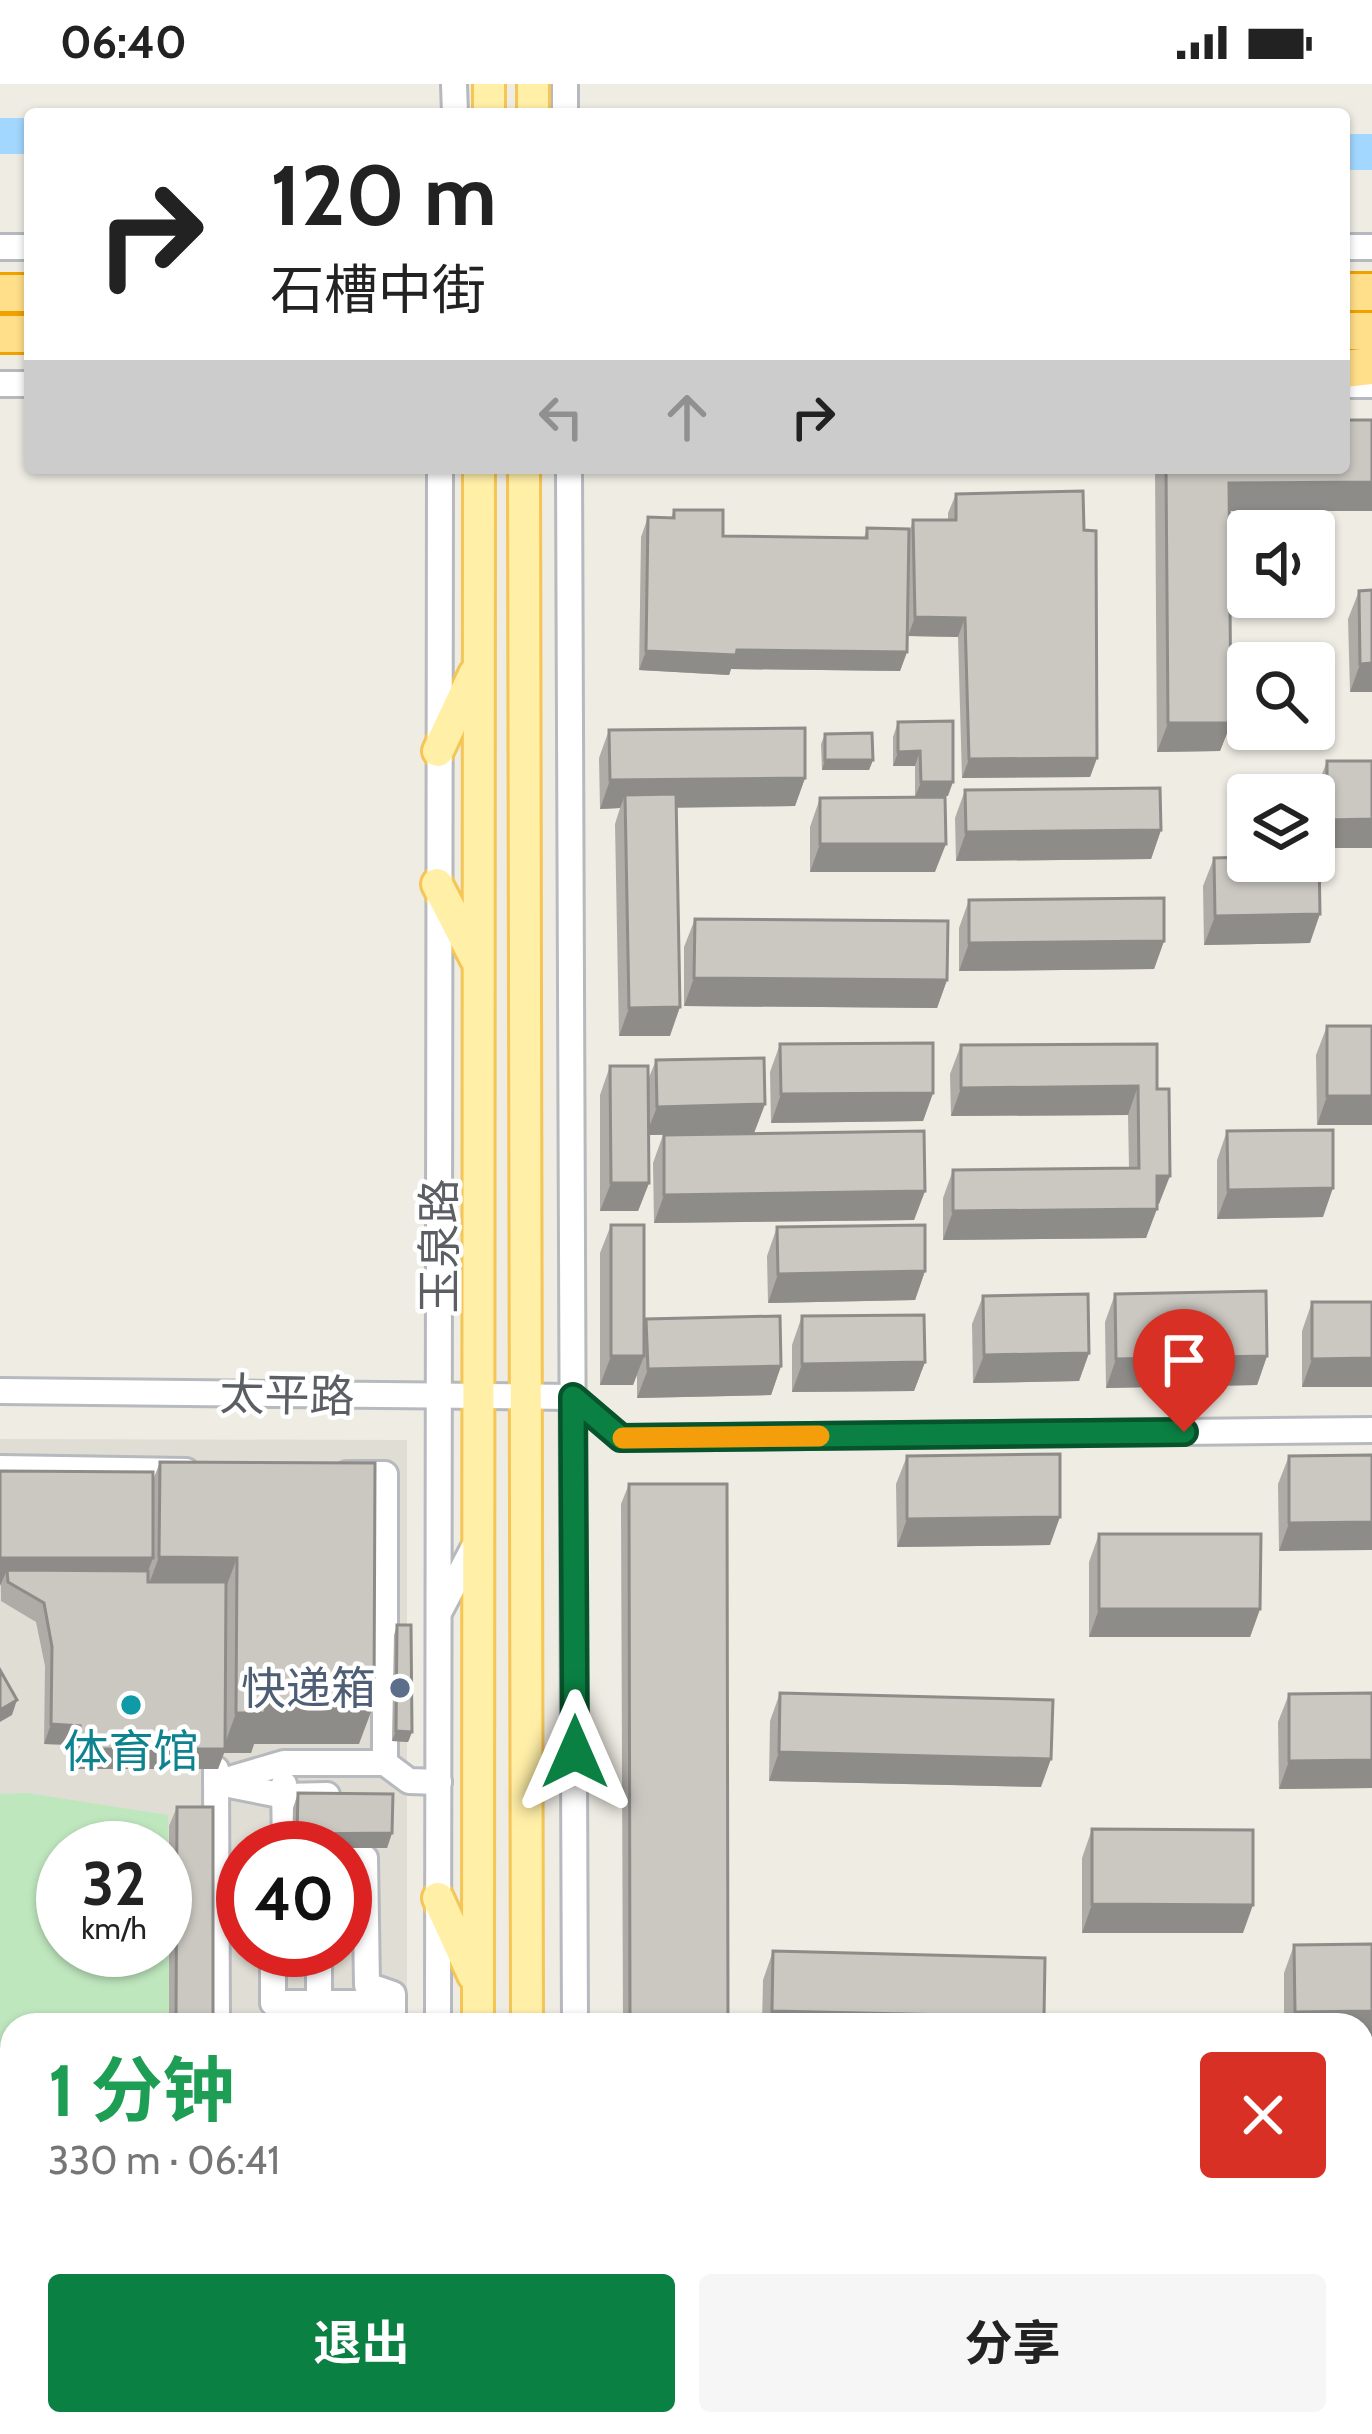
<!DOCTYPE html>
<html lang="zh">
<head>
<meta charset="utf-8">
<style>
	body { margin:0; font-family:Cabin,"Noto Sans SC",sans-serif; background:#f6f6f6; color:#222; height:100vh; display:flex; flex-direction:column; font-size:45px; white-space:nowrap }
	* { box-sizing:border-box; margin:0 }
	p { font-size:39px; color:#767676 }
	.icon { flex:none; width:66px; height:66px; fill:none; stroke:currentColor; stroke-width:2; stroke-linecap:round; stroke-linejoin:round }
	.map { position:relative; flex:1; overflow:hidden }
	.drawer { position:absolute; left:0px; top:1929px; width:1374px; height:423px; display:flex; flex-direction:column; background:#fff; border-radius:36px 36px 0 0; box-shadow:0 3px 9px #0004 }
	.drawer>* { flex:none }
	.hud { position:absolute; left:24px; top:24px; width:1326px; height:366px; border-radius:12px; box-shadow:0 3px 9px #0004; background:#fff; color:#222; overflow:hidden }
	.fabs { position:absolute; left:1227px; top:426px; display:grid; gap:24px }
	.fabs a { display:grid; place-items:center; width:108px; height:108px; border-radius:12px; background:#fff; box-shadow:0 3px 9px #0004; font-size:60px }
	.speed { position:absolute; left:36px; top:1737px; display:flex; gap:24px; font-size:60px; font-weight:700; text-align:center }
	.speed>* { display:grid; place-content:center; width:156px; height:156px; border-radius:50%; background:#fff; box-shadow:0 3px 9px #0004; line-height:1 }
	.speed small { font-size:30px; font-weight:400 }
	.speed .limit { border:18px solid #d22; background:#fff; color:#111 }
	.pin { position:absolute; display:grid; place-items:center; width:102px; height:102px; color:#fff; margin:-123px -51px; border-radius:50% 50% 50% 0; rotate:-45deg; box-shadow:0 0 12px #0007 }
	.pin .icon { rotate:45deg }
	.me { position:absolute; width:132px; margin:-66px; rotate:0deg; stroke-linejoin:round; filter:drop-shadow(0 0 9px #0008) }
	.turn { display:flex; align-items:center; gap:42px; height:252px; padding:0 48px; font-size:54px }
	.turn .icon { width:156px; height:156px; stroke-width:2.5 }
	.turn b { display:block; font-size:84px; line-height:102px }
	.lanes { display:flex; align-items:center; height:114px; padding:0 48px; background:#0003; justify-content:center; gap:60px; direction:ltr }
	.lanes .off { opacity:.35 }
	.round { display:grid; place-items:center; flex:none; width:126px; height:126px; border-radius:12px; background:#f6f6f6 }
	.headline { display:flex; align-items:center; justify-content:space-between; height:204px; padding:0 48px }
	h1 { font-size:72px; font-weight:700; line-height:90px; color:#1e9e55 }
	.button { display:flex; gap:24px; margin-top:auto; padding:24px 48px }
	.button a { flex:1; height:138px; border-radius:12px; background:#0b8043; color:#fff; font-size:48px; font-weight:700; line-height:138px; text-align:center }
	.button a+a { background:#f6f6f6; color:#222 }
	.status { display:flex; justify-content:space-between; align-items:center; height:84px; padding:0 60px; background:#fff; direction:ltr }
	.status svg { height:33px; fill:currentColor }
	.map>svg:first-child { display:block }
	.education { fill:#e0ddd4; fill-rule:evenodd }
	.green { fill:#bfe7be; fill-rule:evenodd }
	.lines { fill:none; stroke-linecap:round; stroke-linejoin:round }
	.river { stroke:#a2d8ff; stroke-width:36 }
	.minor-casing { stroke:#b6b9be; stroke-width:30 }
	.major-casing { stroke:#f5c555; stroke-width:36 }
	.highway-casing { stroke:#f1a100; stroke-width:42 }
	.minor { stroke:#fff; stroke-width:24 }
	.major { stroke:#ffefa7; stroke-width:30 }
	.highway { stroke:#ffdf89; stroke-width:36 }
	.wall { fill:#afaca7 }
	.shaded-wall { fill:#8e8c88 }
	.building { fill:#cbc8c2; stroke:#8e8c88; stroke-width:3 }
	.route-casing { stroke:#07532c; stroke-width:30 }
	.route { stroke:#0b8043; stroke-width:21 }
	.slow { stroke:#f59e0b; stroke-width:21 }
	.service-dot { fill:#5c6f8a; stroke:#fff; stroke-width:4.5 }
	.culture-dot { fill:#0f9aa8; stroke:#fff; stroke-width:4.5 }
	.labels { text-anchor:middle; stroke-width:9; stroke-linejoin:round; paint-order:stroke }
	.street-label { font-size:45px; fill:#5b5f64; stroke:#fff }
	.service-label { font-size:45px; fill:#4e5e75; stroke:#fff; text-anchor:end }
	.culture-label { font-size:45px; fill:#0d838f; stroke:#fff }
</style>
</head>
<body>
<div class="status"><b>06:40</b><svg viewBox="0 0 49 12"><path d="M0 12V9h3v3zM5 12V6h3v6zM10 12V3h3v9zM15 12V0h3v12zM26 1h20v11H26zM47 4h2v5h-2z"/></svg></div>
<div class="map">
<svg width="1372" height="2350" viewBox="0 0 1372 2350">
	<rect width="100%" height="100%" fill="#eeece3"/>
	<path class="education" d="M0 1355 407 1356V1941H12V2340H408V2350H0ZM63 1764H165V1866H63ZM243 1764H345V1866H243Z"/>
	<g class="green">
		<path d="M27 1709 168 1731 169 1941H12V2250H0V1710ZM63 1764H165V1866H63Z"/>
		<path d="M0 2273H12V2340H206V2350H0Z"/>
	</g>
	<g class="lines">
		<g class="river">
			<path d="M0 52H30"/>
			<path d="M1344 68H1372"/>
		</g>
		<defs>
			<g id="minor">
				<path d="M454 0 455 30"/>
				<path d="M565 0V30"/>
				<path d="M0 163H30"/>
				<path d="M1344 163H1372"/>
				<path d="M0 300H30"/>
				<path d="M1344 301H1372"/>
				<path d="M569 384 575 1941"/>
				<path d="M0 1307 573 1313 621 1354 1372 1346"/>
				<path d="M0 1384 186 1387"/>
				<path d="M347 1390H385V1679"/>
				<path d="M441 1525 478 1455"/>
				<path d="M216 1685 217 1941"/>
				<path d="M216 1699 284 1679H385L409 1697 439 1698"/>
				<path d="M224 1700 285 1712 327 1711"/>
				<path d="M284 1700 285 1764"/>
				<path d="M345 1773 365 1774 367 1901 393 1910V1941"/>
				<path d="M273 1866V1919H393"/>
				<path d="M319 1918V1866"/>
				<path d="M438 1941 440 384"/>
				<path d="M0 2256 12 2257"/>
				<path d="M438 2340V2350"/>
				<path d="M574 2350V2340"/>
			</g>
			<g id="major">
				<path d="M489 0V30"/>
				<path d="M533 0V30"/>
				<path d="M524 384 527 1941"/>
				<path d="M438 667 474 590"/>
				<path d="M437 800 475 874"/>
				<path d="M438 1814 473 1891"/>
				<path d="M478 1941 479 384"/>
				<path d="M528 2340V2350"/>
				<path d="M477 2350V2340"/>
			</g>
			<g id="highway">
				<path d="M1344 208H1372"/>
				<path d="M0 209H30"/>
				<path d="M1344 247H1372"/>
				<path d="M0 250H30"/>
				<path d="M1344 285 1372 282"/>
			</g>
		</defs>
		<use href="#minor" class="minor-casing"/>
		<use href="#major" class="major-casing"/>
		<use href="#highway" class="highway-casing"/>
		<use href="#minor" class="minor"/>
		<use href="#major" class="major"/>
		<use href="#highway" class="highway"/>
	</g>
	<g class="wall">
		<path d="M1155 384H1344L1229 427 1231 639 1220 667 1157 668Z"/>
		<path d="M956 410 1097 674 1090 693 962 694 958 553 908 552 907 568 900 587 731 585 729 591 639 586 641 453 648 433 671 434 674 426 723 452 864 454 867 444 909 449 913 436H948V429Z"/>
		<path d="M1372 506V608H1350L1348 535 1359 507Z"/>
		<path d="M953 637 948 712 915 713V682H893V653L898 638Z"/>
		<path d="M609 646 805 694 795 722 676 724 670 952H619L615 740 620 724 600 725 599 674Z"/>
		<path d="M825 650 873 676 869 686H822L821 660Z"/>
		<path d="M1372 675V764H1317L1316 706 1327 677H1371Z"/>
		<path d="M965 706 1161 746 1151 775 956 777 955 734Z"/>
		<path d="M820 714 935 788H810V743Z"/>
		<path d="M1214 774 1310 859 1204 861 1203 802Z"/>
		<path d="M969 816 1164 857 1154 885 959 887V844Z"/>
		<path d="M695 835 947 896 937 924 684 922V863Z"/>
		<path d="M1327 942H1372L1317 1041 1316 971Z"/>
		<path d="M780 960 933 1009 923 1037 771 1039 770 988Z"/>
		<path d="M1157 960 1159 1120H1157L1146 1154 943 1156V1114L953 1086 1129 1084 1128 1031 951 1032 950 990 961 961Z"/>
		<path d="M656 976 765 1020 754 1049 925 1107 914 1136 654 1139 653 1079 663 1051H649V1099L638 1127H600V1011L610 982 648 996Z"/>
		<path d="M1227 1047 1323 1133 1217 1135V1076Z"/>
		<path d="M611 1141 644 1243 646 1235 781 1282 771 1311 637 1314V1291L633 1301H600V1169Z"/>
		<path d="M777 1143 925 1187 915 1216 768 1219 767 1172Z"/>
		<path d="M1115 1210 1267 1272 1257 1301 1106 1304 1105 1238Z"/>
		<path d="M983 1212 1089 1269 1079 1297 973 1299 972 1240Z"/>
		<path d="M1312 1218H1372V1303H1302V1247Z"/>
		<path d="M802 1232 925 1278 914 1307 792 1308V1261Z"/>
		<path d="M1372 1371 1279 1467 1278 1400 1289 1372Z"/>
		<path d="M907 1372 1050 1461 897 1463 896 1400Z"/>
		<path d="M160 1378 375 1379 359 1660H254L251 1669H224L218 1685H73V1661L44 1660 45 1582 36 1538 1 1517 0 1387 153 1396Z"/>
		<path d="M629 1400 728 1941H623L621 1420Z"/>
		<path d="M1099 1450 1260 1525 1250 1553H1089V1478Z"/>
		<path d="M397 1541 412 1648 408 1658 392 1657 394 1551Z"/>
		<path d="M780 1609 1041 1703 769 1697 770 1637Z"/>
		<path d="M1372 1609V1704L1279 1705 1278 1638 1289 1610Z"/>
		<path d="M298 1709 392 1749 387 1764H292L293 1724Z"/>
		<path d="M177 1723 213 1934 211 1941H169V1742Z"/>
		<path d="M1092 1745 1243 1849H1082V1774Z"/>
		<path d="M1372 1860V1955H1362V1941H1284V1889L1294 1861Z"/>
		<path d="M773 1867 1044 1933 1041 1941H762L763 1896Z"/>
		<path d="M622 2340H824V2350H623Z"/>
		<path d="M894 2340H1074V2350H890Z"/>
		<rect x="1083" y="2340" width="170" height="10"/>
		<path d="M1274 2340H1362L1372 2350H1270Z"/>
	</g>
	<g class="shaded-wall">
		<path d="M1372 398V427H1219L1229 399Z"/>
		<path d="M915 533 965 534 958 553 908 552Z"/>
		<path d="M737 566 907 568 900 587 731 585 729 591 639 586 646 567Z"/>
		<path d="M1372 579V608H1350L1360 580Z"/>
		<path d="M1168 639H1231L1220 667 1157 668Z"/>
		<path d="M920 667 915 682H893L898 668Z"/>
		<path d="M1097 674 1090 693 962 694 969 675Z"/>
		<path d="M825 676H873L869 686H822Z"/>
		<path d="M805 694 795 722 625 724V711L620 724 600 725 610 696Z"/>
		<path d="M921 698H953L948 712 915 713Z"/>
		<path d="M1372 735V764H1317L1327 736Z"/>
		<path d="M1161 746 1151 775 956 777 966 748Z"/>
		<path d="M820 760H946L935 788H810Z"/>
		<path d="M1320 830 1310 859 1204 861 1215 832Z"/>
		<path d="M1164 857 1154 885 959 887 969 859Z"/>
		<path d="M694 894 947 896 937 924 684 922Z"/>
		<path d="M680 923 670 952H619L629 924Z"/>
		<path d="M1138 1002 1128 1031 951 1032 961 1004Z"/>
		<path d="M933 1009 923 1037 771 1039 781 1010Z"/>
		<path d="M1327 1012H1372V1041H1317Z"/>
		<path d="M765 1020 754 1049 646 1051 657 1023Z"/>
		<path d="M1157 1092H1170L1159 1120H1146Z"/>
		<path d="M611 1099H649L638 1127H600Z"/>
		<path d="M1333 1104 1323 1133 1217 1135 1228 1106Z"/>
		<path d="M925 1107 914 1136 654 1139 664 1111Z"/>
		<path d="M1157 1125 1146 1154 943 1156 953 1127Z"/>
		<path d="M925 1187 915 1216 768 1219 778 1190Z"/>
		<path d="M1089 1269 1079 1297 973 1299 984 1271Z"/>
		<path d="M611 1272H644L633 1301H600Z"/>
		<path d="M1267 1272 1257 1301 1106 1304 1116 1275Z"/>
		<path d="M1372 1274V1303H1302L1312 1275Z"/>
		<path d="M925 1278 914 1307 792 1308 802 1280Z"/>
		<path d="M781 1282 771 1311 637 1314 648 1285Z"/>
		<path d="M1060 1433 1050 1461 897 1463 907 1435Z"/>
		<path d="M1372 1438V1466L1279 1467 1289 1439Z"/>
		<path d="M159 1473 237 1474 222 1514 144 1513Z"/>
		<path d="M0 1474H153L142 1503 7 1486 0 1502Z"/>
		<path d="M1099 1525H1260L1250 1553H1089Z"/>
		<path d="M17 1616 12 1631 0 1638V1626Z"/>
		<path d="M266 1620H374L359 1660H254L251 1669H224L218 1685H73L80 1665H223L236 1629Z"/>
		<path d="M51 1640 80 1642 73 1661 44 1660Z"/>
		<path d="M396 1647 412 1648 408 1658 392 1657Z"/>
		<path d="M779 1668 1051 1675 1041 1703 769 1697Z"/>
		<path d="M1372 1676V1704L1279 1705 1289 1677Z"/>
		<path d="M392 1749 387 1764H292L297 1750Z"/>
		<path d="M1092 1820 1253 1821 1243 1849H1082Z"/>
		<path d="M772 1927 1044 1933 1041 1941H766Z"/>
		<path d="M1372 1927V1955H1362V1941H1290L1295 1928Z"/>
		<path d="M176 1934H213L210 1941H174Z"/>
		<path d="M1372 2179V2208H1362V2180Z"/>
	</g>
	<g class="building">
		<path d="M1344 336H1372V398L1229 399 1231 639H1168L1166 384H1344Z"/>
		<path d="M1083 407 1084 446 1096 447 1097 674 969 675 965 534 915 533 913 436H956V410Z"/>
		<path d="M674 426H723V452L867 454V444L909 445 907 568 737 566 736 571 646 567 648 433 674 434Z"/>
		<path d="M1372 506V579L1360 580 1359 507Z"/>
		<path d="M953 637V698H921L920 667 898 668V638Z"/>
		<path d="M805 644V694L610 696 609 646Z"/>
		<path d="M872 649 873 676H825V650Z"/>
		<path d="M1327 677H1372V735L1327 736Z"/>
		<path d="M1160 704 1161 746 966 748 965 706Z"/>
		<path d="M676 710 680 923 629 924 625 711Z"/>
		<path d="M945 713 946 760H820V714Z"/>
		<path d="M1314 772H1319L1320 830 1215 832 1214 774 1248 773V777H1314Z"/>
		<path d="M1164 814V857L969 859V816Z"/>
		<path d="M695 835 948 837 947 896 694 894Z"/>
		<rect x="1327" y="942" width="45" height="70"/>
		<path d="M933 959V1009L781 1010 780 960Z"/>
		<path d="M1157 960V1005H1169L1170 1092H1157V1125L953 1127V1086L1139 1084 1138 1002 961 1004V961Z"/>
		<path d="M764 974 765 1020 657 1023 656 976Z"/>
		<path d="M610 982H648L649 1099H611Z"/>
		<path d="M1333 1046V1104L1228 1106 1227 1047Z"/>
		<path d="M924 1047 925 1107 664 1111V1051Z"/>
		<rect x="611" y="1141" width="33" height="131"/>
		<path d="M925 1141V1187L778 1190 777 1143Z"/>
		<path d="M1266 1207 1267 1272 1116 1275 1115 1210Z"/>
		<path d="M1088 1210 1089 1269 984 1271 983 1212Z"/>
		<path d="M1312 1218H1372V1274L1312 1275Z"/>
		<path d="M924 1231 925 1278 802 1280V1232Z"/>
		<path d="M780 1232 781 1282 648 1285 646 1235Z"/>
		<path d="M1060 1370V1433L907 1435V1372Z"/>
		<path d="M1372 1371V1438L1289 1439V1372Z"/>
		<path d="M160 1378 375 1379 374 1620H266L265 1629H236L237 1474 159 1473Z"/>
		<path d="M0 1387 153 1388V1474H0Z"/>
		<path d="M629 1400H727L728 1941H630Z"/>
		<path d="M1099 1450H1261L1260 1525H1099Z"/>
		<path d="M7 1486 148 1487V1498H226L225 1665H80V1642L51 1640 52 1563 44 1519 8 1498Z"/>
		<path d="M397 1541H411L412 1648 396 1647Z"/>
		<path d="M0 1586 17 1616 0 1626Z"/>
		<path d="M780 1609 1053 1616 1051 1675 779 1668Z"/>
		<path d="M1372 1609V1676L1289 1677V1610Z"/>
		<path d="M298 1709 393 1710 392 1749 297 1750Z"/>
		<path d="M177 1723H213V1934H176Z"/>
		<path d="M1092 1745 1253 1746V1821L1092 1820Z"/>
		<path d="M1372 1860V1927L1295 1928 1294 1861Z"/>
		<path d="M773 1867 1045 1874 1044 1933 772 1927Z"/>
		<rect x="174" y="1939" width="37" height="2"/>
		<path d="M1362 2113H1372V2179L1362 2180Z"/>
		<path d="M1362 2329H1372V2350H1278V2340H1362Z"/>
		<rect x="207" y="2340" width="196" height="10"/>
		<rect x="630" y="2340" width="194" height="10"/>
		<rect x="899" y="2340" width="175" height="10"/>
		<rect x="1093" y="2340" width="160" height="10"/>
	</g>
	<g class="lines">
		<defs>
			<path id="route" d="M575 1668 573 1313 621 1354 1184 1348"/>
		</defs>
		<use href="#route" class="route-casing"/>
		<use href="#route" class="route"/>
		<path class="slow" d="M623 1354 819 1352"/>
	</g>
	<circle class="service-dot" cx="400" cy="1604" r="12"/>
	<circle class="culture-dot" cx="131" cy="1621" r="12"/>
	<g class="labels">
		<g class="street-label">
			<text transform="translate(439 1162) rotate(-90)" y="16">玉泉路</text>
			<text transform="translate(287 1311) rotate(1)" y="16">太平路</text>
		</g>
		<g class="service-label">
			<text x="376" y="1620">快递箱</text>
		</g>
		<g class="culture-label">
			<text x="131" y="1683">体育馆</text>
		</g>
	</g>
</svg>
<div class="fabs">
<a><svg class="icon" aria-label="sound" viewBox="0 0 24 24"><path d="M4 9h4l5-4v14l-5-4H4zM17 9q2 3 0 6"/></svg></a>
<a><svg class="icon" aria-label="search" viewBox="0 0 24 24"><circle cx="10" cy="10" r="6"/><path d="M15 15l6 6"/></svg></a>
<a><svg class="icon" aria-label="layers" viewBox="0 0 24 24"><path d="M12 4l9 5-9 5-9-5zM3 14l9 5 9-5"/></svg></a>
</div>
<div class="speed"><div>32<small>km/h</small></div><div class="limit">40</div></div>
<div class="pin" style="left:1184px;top:1348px;background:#d93025"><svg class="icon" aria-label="arrive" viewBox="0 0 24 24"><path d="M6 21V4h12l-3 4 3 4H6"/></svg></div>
<svg class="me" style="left:575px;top:1668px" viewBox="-20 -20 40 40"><path d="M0-17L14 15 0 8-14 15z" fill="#0b8043" stroke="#fff" stroke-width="4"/></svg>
<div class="hud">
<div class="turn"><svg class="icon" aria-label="right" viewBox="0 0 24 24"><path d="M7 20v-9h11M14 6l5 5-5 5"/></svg><div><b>120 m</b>石槽中街</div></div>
<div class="lanes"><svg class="icon off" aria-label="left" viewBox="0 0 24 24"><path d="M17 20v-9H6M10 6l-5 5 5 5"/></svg><svg class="icon off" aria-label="ahead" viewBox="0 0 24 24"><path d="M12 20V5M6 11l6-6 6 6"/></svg><svg class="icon" aria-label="right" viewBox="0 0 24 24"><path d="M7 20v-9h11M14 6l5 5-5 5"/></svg></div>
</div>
<section class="drawer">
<div class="headline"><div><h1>1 分钟</h1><p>330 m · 06:41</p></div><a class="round" style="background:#d93025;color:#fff"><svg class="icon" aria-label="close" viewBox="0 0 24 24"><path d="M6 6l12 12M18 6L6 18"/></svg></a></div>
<div class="button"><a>退出</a><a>分享</a></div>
</section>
</div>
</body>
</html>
